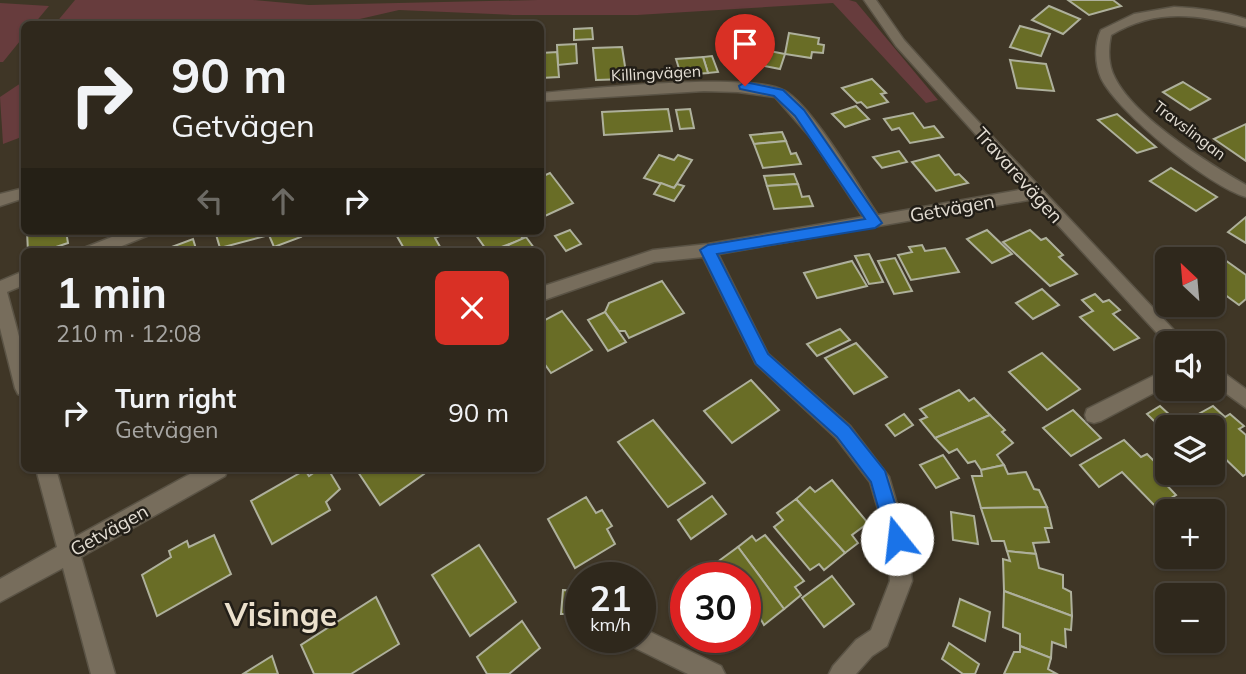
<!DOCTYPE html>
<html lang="en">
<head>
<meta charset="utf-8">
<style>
	body { margin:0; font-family:Mulish,sans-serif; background:#3b3429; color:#f1f3f6; height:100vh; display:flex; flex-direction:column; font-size:26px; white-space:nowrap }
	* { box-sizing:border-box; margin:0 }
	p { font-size:23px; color:#a7a6a3 }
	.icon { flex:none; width:38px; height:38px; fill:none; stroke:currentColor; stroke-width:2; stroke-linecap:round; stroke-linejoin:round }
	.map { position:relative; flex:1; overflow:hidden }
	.panel { position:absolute; left:21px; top:248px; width:523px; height:224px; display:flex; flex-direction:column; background:#2f281c; border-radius:10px; box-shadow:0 2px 5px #0004,0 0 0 2px #4a443b }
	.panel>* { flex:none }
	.banner { position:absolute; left:21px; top:21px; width:523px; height:214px; border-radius:10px; box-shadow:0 2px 5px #0004,0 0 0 2px #4a443b; background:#2f281c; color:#f1f3f6; overflow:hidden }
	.needle { width:46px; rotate:334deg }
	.controls { position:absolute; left:1155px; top:247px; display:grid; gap:14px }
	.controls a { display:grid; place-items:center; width:70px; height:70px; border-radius:10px; background:#2f281c; box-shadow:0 2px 5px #0004,0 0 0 2px #4a443b; font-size:35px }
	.speed { position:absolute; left:565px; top:562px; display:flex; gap:14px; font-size:35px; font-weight:700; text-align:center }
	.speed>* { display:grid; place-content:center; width:91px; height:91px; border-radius:50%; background:#2f281c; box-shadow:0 2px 5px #0004,0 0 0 2px #4a443b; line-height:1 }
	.speed small { font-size:18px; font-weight:400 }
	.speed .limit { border:10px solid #d22; background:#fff; color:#111 }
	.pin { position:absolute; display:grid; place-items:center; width:60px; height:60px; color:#fff; margin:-72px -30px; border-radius:50% 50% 50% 0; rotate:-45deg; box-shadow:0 0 7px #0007 }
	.pin .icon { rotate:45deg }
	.me { position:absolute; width:77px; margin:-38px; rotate:344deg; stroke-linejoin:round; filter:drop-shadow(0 0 5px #0008) }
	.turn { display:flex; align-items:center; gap:24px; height:147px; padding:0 35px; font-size:32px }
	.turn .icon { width:91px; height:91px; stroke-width:2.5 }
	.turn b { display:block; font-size:49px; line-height:60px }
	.lanes { display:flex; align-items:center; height:66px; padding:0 35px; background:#0003; justify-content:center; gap:35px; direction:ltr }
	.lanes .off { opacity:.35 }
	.round { display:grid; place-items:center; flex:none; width:74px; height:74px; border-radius:10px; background:#3b3429 }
	.overview { display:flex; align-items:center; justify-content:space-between; height:119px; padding:0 35px }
	h1 { font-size:42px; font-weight:700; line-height:52px }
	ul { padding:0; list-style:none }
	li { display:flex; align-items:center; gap:21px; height:91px; padding:0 35px }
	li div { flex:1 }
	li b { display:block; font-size:26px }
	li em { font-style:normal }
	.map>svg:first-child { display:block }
	.green { fill:#673c3d }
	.building { fill:#696d26; stroke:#aeb09c; stroke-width:2 }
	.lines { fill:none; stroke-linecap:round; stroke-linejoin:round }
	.minor-casing { stroke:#5a5345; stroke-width:3 }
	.minor { fill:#776d5c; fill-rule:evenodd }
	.route { fill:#1a73e8; stroke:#114b97; stroke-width:2 }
	.labels { text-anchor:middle; stroke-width:5; stroke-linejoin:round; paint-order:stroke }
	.far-street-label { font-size:16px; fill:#e4ded4; stroke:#221e17 }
	.street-label { font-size:19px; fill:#e4ded4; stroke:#221e17 }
	.near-district-label { font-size:32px; font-weight:bold; fill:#ebe0cc; stroke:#221e17 }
</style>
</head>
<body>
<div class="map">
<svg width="1246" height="674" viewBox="0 0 1246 674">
	<rect width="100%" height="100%" fill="#3f3626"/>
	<g class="green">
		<path d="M75 0H253L309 5 538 0H849L856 2 938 100 926 103 833 3 637 15H513L399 10 338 24H55Z"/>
		<path d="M0 3 49 6 34 24H24V36L3 62H0Z"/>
		<path d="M24 81V136L3 144 0 97Z"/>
	</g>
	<g class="building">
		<path d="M1068 0H1113L1121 6 1089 15Z"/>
		<path d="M1049 6 1080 19 1063 34 1032 20Z"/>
		<path d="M735 25 767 31 760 49 727 43Z"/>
		<path d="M1020 26 1050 34 1041 56 1010 47Z"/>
		<path d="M592 28 593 39 574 40V29Z"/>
		<path d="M789 33 819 38 818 44 824 45 823 53 812 52 811 58 785 54Z"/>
		<path d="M576 44 577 63 558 65 557 45Z"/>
		<path d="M622 47 627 79 596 80 593 48Z"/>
		<path d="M760 49 785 54 780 69 754 64Z"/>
		<path d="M557 52 559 77 541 78V53Z"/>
		<path d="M712 56 718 72 708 73 703 57Z"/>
		<path d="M703 57 708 73 681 75 676 59Z"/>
		<path d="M1010 60 1046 64 1054 91 1017 88Z"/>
		<path d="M872 79 886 93 881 94 888 102 867 108 861 102 857 103 842 88Z"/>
		<path d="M1183 82 1210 99 1190 110 1163 92Z"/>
		<path d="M856 106 869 119 845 127 832 114Z"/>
		<path d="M668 109 672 131 604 135 602 112Z"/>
		<path d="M690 109 694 128 680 129 676 110Z"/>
		<path d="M913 113 924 128 934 126 943 137 910 143 899 128 892 130 884 119Z"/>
		<path d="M1117 114 1156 147 1137 153 1098 120Z"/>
		<path d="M1246 124V161L1214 139Z"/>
		<path d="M782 132 786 141 754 144 750 135Z"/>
		<path d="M786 141 791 154 796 153 801 164 763 168 754 144Z"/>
		<path d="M899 151 907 162 882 168 873 157Z"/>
		<path d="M659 155 674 160 678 155 692 160 674 188 644 178Z"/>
		<path d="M939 155 955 175 959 174 968 183 936 191 912 162Z"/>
		<path d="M1171 168 1217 197 1196 211 1150 181Z"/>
		<path d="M550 173 573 203 545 216 541 210V177Z"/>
		<path d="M794 174 798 184 767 186 764 176Z"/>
		<path d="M661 183 674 188 677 184 684 186 674 201 654 194Z"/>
		<path d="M798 184 802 197 809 196 813 206 774 209 767 186Z"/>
		<path d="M1246 217V243L1228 232Z"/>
		<path d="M570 230 581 244 566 251 555 236Z"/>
		<path d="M987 230 1012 254 992 263 967 239Z"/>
		<path d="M1030 230 1041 240 1046 238 1063 255 1059 257 1077 274 1050 286 1003 242Z"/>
		<path d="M27 231H66L68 243 41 252H28Z"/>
		<path d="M215 231H299L301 237 274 247 269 235 220 248Z"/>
		<path d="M394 231H440L442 235 435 238 443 252H406Z"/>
		<path d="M473 231H518L523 239 488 252Z"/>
		<path d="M526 237 537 252H513L508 245Z"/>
		<path d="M193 239 197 252H161V251Z"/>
		<path d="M922 245 925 251 945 248 959 272 911 280 898 255 912 252 909 247Z"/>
		<path d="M869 254 883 282 869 284 855 256Z"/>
		<path d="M1218 255 1246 275V299L1239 305 1213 286 1212 259Z"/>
		<path d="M895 258 912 291 894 294 878 261Z"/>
		<path d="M852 261 867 286 817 298 804 273Z"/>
		<path d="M662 281 684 313 629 338 625 331H619L605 312 609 303Z"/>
		<path d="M1042 289 1059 305 1033 319 1016 303Z"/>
		<path d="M1095 294 1103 302 1109 300 1120 310 1113 314 1139 338 1114 350 1080 317 1093 311 1082 300Z"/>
		<path d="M562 311 592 350 551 373 541 359V322Z"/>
		<path d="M605 312 626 342 608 351 588 320Z"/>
		<path d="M840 329 850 340 817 356 807 344Z"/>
		<path d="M856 343 887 377 854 394 825 358Z"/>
		<path d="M1042 353 1080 389 1047 410 1009 372Z"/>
		<path d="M751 380 779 410 732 443 704 411Z"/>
		<path d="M959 390 969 401 974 398 990 415 935 438 920 420 927 417 920 409Z"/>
		<path d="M1160 406 1183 427H1167V434L1147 414Z"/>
		<path d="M1213 406 1225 417 1230 414 1244 426 1239 429 1246 435V474L1243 476 1213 447V427H1192L1186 421Z"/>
		<path d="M1073 410 1101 438 1071 456 1043 428Z"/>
		<path d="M904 414 913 425 895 436 886 425Z"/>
		<path d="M990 415 1005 430 1002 432 1013 443 997 455 1004 465 981 470 975 461 968 463 957 449 949 453 935 438Z"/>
		<path d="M653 420 705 483 668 507 618 442Z"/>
		<path d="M1124 440 1141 457 1147 454 1166 473 1159 477 1176 495 1156 507 1122 472 1099 487 1080 465Z"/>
		<path d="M943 455 959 478 936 488 920 465Z"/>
		<path d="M1004 465 1008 474 1026 472 1034 489 1039 490 1047 507 981 508 972 476H982L981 470Z"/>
		<path d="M319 469H328L340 489 326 502 330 510 272 544 251 501 305 470 309 476Z"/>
		<path d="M356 469H421L424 474 380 505Z"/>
		<path d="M832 480 868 523 852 535 858 543 845 553 796 499 810 487 815 492Z"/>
		<path d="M712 496 726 514 691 539 678 520Z"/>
		<path d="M586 497 596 513 602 510 612 526 607 529 615 544 575 568 548 519Z"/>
		<path d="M796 499 845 553 824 570 819 564 810 570 774 527 783 520 777 513Z"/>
		<path d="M1047 507 1052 528H1045L1049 542 1033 543 1036 554 1007 551 1004 541H992L981 508Z"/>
		<path d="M951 512 974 516 978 544 953 540Z"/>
		<path d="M214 535 231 574 157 616 142 575 171 557 169 551 187 541 189 547Z"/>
		<path d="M765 535 804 581 795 587 801 595 784 609 738 547 752 536 756 541Z"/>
		<path d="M479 545 516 602 470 636 432 575Z"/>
		<path d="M738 547 784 609 764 625 759 616 746 623V578H710L720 570 716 563Z"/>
		<path d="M1007 551 1036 554 1039 568 1063 575V588L1071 592 1072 616 1004 591 1003 559 1010 561Z"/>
		<path d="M832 576 854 604 824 627 802 598Z"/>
		<path d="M563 590 581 591V614H561Z"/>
		<path d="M1004 591 1072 616 1071 630 1065 629 1066 647 1052 642 1051 658 1020 646V634L1003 627Z"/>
		<path d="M376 597 399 644 351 674H314L301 645Z"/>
		<path d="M960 599 990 612 985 641 953 626Z"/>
		<path d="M522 621 540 648 509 674H487L477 657Z"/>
		<path d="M949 643 979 664 975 674H963L942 659Z"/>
		<path d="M1020 646 1051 658 1048 669 1057 674H1004L1014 652H1020Z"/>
		<path d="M272 656 278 674H243Z"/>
	</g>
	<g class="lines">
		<defs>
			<g id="minor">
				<path d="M864 0H876L904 40 959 101 1186 343 1167 344 1034 199 718 254 768 354 850 426 889 477 907 539 912 581 887 646 872 656 856 674H829L833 666 856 640 871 630 890 581 887 539 870 482 836 438 756 364 703 257 654 262 541 301V287L653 250 708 244 863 217 811 138 775 97 738 92 704 91 541 101V93C588 89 749 71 785 91 813 107 858 186 878 215L1025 189 896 46Z"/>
				<path d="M1174 7C1199 8 1222 11 1246 19V27C1197 14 1156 8 1111 35 1108 49 1108 65 1115 78 1135 118 1208 163 1246 185V197C1209 186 1118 113 1101 78 1095 64 1094 44 1101 30L1134 14Z"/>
				<path d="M24 188V198L0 206V194Z"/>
				<path d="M127 231H151L149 235 107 252H82L84 248Z"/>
				<path d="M24 271V285L7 292 24 355V396L18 394 15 388 0 328V281Z"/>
				<path d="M1213 365 1246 389V408L1213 384Z"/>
				<path d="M1167 369V386L1101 421 1094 423 1087 421 1085 415 1087 409Z"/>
				<path d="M36 469H56L75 537 199 469H228L225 476 81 557 115 674H91L63 568 0 602V579L57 547Z"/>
				<path d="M640 627 721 666 725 674H688L631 646 628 637H640Z"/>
			</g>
		</defs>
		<use href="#minor" class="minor-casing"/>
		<use href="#minor" class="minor"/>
	</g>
	<path class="route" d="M745 82 783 90 804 110 882 223 875 228 717 254 768 354 849 426 885 471 906 539 903 545 897 548 890 545 887 539 871 482 837 437 756 364 700 250 708 245 865 219 795 116 774 96 740 89 739 86Z"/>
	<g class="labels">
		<g class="far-street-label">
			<text transform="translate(656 73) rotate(-3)" y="6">Killingvägen</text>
			<text transform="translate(1190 130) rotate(37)" y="6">Travslingan</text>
		</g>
		<g class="street-label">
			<text transform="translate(1019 175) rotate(48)" y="7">Travarevägen</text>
			<text transform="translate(952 208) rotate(-10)" y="7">Getvägen</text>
			<text transform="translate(109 530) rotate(-29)" y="7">Getvägen</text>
		</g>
		<g class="near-district-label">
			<text x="281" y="626">Visinge</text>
		</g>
	</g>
</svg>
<div class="controls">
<a><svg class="needle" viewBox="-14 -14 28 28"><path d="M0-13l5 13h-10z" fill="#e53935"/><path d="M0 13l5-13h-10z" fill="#a7a6a3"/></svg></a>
<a><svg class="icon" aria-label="sound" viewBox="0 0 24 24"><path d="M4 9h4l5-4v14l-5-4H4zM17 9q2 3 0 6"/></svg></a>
<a><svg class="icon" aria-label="layers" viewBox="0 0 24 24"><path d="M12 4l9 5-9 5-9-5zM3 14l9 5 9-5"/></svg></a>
<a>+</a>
<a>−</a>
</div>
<div class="speed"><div>21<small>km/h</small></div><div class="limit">30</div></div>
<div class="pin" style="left:745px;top:86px;background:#d93025"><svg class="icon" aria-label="arrive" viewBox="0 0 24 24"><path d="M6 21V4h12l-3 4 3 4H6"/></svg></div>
<svg class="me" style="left:897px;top:539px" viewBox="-20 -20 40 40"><circle r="19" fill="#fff"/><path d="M0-13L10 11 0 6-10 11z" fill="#1a73e8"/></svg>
<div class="banner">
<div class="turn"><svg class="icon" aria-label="right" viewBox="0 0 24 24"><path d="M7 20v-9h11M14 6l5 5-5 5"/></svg><div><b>90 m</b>Getvägen</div></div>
<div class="lanes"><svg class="icon off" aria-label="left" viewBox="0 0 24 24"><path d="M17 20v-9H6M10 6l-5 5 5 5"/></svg><svg class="icon off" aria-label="ahead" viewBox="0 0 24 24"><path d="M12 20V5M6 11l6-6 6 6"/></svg><svg class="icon" aria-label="right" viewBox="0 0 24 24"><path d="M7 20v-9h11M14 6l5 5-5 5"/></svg></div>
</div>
<section class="panel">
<div class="overview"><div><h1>1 min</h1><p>210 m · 12:08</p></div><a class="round" style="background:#d93025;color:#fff"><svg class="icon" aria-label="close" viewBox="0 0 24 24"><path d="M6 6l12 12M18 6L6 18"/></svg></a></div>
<ul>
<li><svg class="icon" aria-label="right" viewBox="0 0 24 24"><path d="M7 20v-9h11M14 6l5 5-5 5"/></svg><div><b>Turn right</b><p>Getvägen</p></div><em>90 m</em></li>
</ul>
</section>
</div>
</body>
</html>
